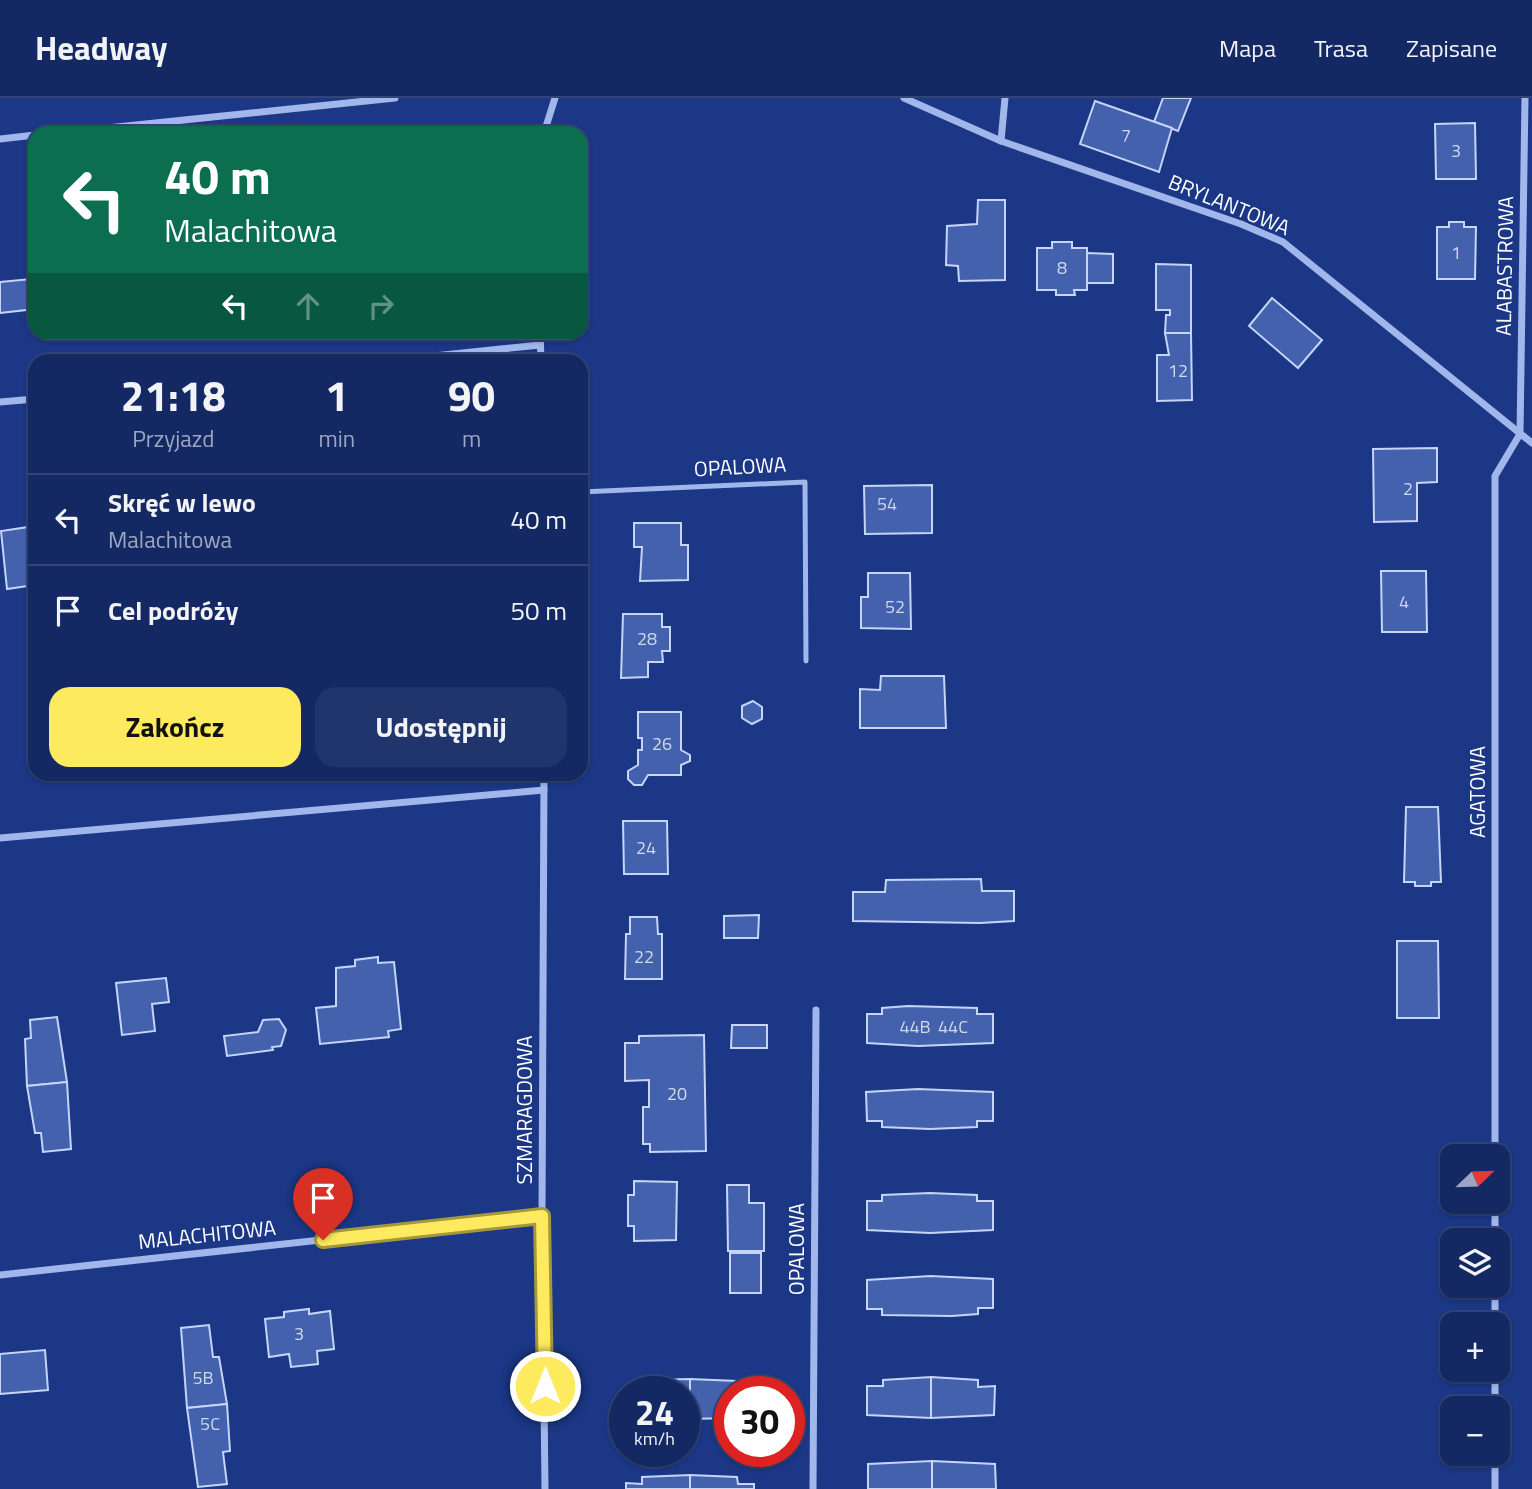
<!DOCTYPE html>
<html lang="pl">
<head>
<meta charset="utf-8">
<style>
	body { margin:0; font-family:"Titillium Web",sans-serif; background:#21356d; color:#f1f3f6; height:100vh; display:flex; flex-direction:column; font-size:26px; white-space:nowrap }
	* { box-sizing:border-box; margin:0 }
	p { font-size:23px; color:#9da6bf }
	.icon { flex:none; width:38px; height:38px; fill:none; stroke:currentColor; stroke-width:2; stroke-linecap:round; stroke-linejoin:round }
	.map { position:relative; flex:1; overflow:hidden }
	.details { position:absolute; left:28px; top:256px; width:560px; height:427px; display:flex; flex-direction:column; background:#142964; border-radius:21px; box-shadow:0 2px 5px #0004,0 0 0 2px #334578 }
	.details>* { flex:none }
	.guide { position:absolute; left:28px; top:28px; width:560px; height:214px; border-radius:21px; box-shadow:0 2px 5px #0004,0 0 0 2px #334578; background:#0b6e4f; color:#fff; overflow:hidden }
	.needle { width:46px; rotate:67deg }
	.tools { position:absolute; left:1440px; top:1046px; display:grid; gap:14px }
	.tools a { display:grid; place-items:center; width:70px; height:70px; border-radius:14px; background:#142964; box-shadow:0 2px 5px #0004,0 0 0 2px #334578; font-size:35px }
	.speed { position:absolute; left:609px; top:1278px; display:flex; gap:14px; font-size:35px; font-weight:700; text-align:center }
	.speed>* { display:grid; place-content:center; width:91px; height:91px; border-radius:50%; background:#142964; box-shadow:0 2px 5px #0004,0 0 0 2px #334578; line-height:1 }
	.speed small { font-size:18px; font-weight:400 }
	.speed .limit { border:10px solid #d22; background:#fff; color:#111 }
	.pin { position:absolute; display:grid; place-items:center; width:60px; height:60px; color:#fff; margin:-72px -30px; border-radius:50% 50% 50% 0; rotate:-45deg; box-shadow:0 0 7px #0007 }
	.pin .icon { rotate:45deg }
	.me { position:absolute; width:77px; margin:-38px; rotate:0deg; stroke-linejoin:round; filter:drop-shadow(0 0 5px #0008) }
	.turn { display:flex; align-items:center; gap:24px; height:147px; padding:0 21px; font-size:32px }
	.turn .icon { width:91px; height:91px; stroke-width:2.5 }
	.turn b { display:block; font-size:49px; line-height:60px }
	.lanes { display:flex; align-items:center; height:66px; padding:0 21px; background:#0003; justify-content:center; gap:35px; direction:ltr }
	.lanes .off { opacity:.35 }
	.eta { display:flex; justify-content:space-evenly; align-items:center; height:119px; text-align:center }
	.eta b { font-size:42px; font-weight:700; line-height:49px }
	.action { display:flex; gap:14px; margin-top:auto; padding:14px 21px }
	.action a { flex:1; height:80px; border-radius:21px; background:#fdea5e; color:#111; font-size:28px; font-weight:700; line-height:80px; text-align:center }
	.action a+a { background:#21356d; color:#f1f3f6 }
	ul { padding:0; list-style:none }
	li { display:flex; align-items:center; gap:21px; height:91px; padding:0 21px; border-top:2px solid #334578 }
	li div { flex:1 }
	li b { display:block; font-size:26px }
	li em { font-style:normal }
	header { display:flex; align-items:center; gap:42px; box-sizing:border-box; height:98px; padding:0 35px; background:#142964; border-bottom:2px solid #334578 }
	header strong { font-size:33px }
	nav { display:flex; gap:38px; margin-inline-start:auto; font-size:24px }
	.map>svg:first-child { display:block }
	.building { fill:#4461ae; stroke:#c6d4f8; stroke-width:2 }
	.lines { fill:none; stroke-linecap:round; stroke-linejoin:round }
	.lane { stroke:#a1b6eb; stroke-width:5 }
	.street { stroke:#a1b6eb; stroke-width:7 }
	.route-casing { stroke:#a4983d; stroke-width:18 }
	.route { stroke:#fdea5e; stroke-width:12 }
	.labels { text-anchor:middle; stroke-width:5; stroke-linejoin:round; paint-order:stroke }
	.number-label { font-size:18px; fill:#d0d8eb }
	.street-label { font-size:21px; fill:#fff; stroke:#1b3785 }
</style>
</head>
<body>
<header>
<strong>Headway</strong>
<nav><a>Mapa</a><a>Trasa</a><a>Zapisane</a></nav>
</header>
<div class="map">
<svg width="1532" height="1391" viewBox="0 0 1532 1391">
	<rect width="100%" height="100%" fill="#1b3785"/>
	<g class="building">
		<path d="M1163 0H1191L1178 33 1154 24Z"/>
		<path d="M1095 3 1172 30 1159 74 1080 46Z"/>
		<path d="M1475 25 1476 81H1436L1435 26Z"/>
		<path d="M978 102H1005V182L959 183 958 168 946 167 947 128 977 126Z"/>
		<path d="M1449 124H1464V129H1476L1475 181H1437V129H1449Z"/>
		<path d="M1052 144H1072V150H1087V192H1074L1075 197H1056V192H1037V150H1052Z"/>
		<path d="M1087 155 1113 156V185H1087Z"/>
		<path d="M1156 166 1191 167V235H1165L1166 217H1170V212H1156Z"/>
		<path d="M31 181 35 211 0 215V184Z"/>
		<path d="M1272 200 1322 242 1298 270 1249 228Z"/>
		<path d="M1165 235H1191L1192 302 1157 303V257H1169Z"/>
		<path d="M1437 350V384L1417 385V423L1374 424 1373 351Z"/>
		<path d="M932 387V435L865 436 864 388Z"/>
		<path d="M634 425H681V447H688V482L640 483 642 449H634Z"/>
		<path d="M35 428V487L7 491 1 433Z"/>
		<path d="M1381 473H1426L1427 534H1382Z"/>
		<path d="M868 475H910L911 531 861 530V499H868Z"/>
		<path d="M623 516H662V529H670V553H662L663 564H648V579L621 580Z"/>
		<path d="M881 578H944L946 630H860V591L880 592Z"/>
		<path d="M753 603 762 609V621L752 626 742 620V608Z"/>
		<path d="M638 614H681V652L690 657V663L681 667V677H648L642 687H634L628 681V673L638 667V652H642V640H638Z"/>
		<path d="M1406 709H1438L1441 784H1431V788H1415V784H1404Z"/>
		<path d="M623 723H667L668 776H624Z"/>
		<path d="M981 781 982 793H1014V823L980 825 853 823V794H885L886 782Z"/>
		<path d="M759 817 758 840H724V818Z"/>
		<path d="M630 819H657L658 836H662V881H625L626 836H630Z"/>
		<path d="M1397 843H1438L1439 920H1397Z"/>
		<path d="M378 859V865L394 864 401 931 388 933 389 939 320 946 316 910 336 908V870L355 868V862Z"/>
		<path d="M166 880 169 904 152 906 155 933 122 937 116 885Z"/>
		<path d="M908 908 977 910V916H993V945L918 948 867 945V916H882V910Z"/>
		<path d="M57 919 67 984 27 988 25 941 31 940 30 922Z"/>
		<path d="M279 921 286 932 281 948 272 949 273 952 227 958 224 938 258 934 263 922Z"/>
		<path d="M732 927H767V950H731Z"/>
		<path d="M704 937 706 1053 650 1054V1046H643V1009H649V982L625 983V945H639V938Z"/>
		<path d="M67 984 71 1051 43 1054 41 1035H35L27 988Z"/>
		<path d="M918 991 993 994V1023H977V1029L930 1031 882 1029V1023H867L866 994Z"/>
		<path d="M634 1083 677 1084 676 1142 634 1143V1128H628V1097H634Z"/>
		<path d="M727 1087H749V1105H764V1153H728Z"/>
		<path d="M930 1095 977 1097V1103H993V1132L930 1135 867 1132V1103H882V1097Z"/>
		<rect x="730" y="1155" width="31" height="40"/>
		<path d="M930 1178 993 1181V1210H978V1216L952 1218 882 1217V1211H867V1182Z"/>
		<path d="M309 1211V1216L330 1213 334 1251 317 1253 318 1266 291 1269 289 1256 269 1259 265 1221 284 1219V1214Z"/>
		<path d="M209 1227 213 1259H219L227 1306 187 1310 181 1230Z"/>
		<path d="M45 1252 48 1292 0 1296V1256Z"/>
		<path d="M931 1279 978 1282V1289L995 1288 994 1317 931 1320Z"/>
		<path d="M931 1279V1320L867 1317V1288H883V1282Z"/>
		<path d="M690 1281 737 1283V1289H754V1293H730V1320L690 1321Z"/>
		<path d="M690 1281V1321H684V1293H626V1289H642V1282Z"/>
		<path d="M227 1306 230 1353 223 1354 227 1386 198 1389 187 1310Z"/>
		<path d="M932 1363 995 1366 996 1391H932Z"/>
		<path d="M932 1363V1391H868V1366Z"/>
		<path d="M690 1377V1391H626V1385L642 1386V1379Z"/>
		<path d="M690 1377 737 1379 738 1386H754V1391H690Z"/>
	</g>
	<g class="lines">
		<path class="lane" d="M581 394 805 384 806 563"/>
		<g class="street">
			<path d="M904 0 1001 43 1241 126 1283 144 1532 345"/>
			<path d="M59 35 395 0"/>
			<path d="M544 35 555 0"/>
			<path d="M0 41 35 37"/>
			<path d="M1001 43 1005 0"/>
			<path d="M540 234 541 262"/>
			<path d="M396 262 540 247"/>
			<path d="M0 304 35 301"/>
			<path d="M1520 336 1525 0"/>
			<path d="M544 676 542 1118 545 1391"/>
			<path d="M0 740 544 692"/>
			<path d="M1495 1059V378L1520 336"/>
			<path d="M1495 1143V1104"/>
			<path d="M0 1177 542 1118"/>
			<path d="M1495 1227V1188"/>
			<path d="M1495 1311V1272"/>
			<path d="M813 1391 816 912"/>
			<path d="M1495 1391V1356"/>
		</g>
	</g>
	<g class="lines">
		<defs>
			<path id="route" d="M323 1142 542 1118 545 1288"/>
		</defs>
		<use href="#route" class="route-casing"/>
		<use href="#route" class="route"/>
	</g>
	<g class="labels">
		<g class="number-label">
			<text x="1126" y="44">7</text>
			<text x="1456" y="59">3</text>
			<text x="1456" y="161">1</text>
			<text x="1062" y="176">8</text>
			<text x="1178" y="279">12</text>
			<text x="1408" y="397">2</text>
			<text x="887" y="412">54</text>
			<text x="1404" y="510">4</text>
			<text x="895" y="515">52</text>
			<text x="647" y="547">28</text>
			<text x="662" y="652">26</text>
			<text x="646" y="756">24</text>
			<text x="644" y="865">22</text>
			<text x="915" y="935">44B</text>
			<text x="953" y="935">44C</text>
			<text x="677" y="1002">20</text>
			<text x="299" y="1242">3</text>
			<text x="203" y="1286">5B</text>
			<text x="210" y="1332">5C</text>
		</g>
		<g class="street-label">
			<text transform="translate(1229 107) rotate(22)" y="7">BRYLANTOWA</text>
			<text transform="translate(1505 168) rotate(-89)" y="7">ALABASTROWA</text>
			<text transform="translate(740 369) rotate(-3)" y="7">OPALOWA</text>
			<text transform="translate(1478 694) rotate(-90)" y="7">AGATOWA</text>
			<text transform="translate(525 1012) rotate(-90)" y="7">SZMARAGDOWA</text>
			<text transform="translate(207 1137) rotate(-6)" y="7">MALACHITOWA</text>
			<text transform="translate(797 1151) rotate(-90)" y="7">OPALOWA</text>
		</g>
	</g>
</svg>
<div class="tools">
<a><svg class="needle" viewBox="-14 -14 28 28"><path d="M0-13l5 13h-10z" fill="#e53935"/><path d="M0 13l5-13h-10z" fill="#9da6bf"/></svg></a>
<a><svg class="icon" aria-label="layers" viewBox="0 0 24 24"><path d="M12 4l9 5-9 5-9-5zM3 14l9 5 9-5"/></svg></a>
<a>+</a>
<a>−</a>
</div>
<div class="speed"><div>24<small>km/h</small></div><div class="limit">30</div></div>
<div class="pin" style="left:323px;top:1142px;background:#d93025"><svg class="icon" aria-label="arrive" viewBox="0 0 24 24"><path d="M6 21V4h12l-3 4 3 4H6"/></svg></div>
<svg class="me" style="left:545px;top:1288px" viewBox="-20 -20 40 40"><circle r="17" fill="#fdea5e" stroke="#fff" stroke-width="3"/><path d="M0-11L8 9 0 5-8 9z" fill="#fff"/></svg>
<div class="guide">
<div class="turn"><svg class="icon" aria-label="left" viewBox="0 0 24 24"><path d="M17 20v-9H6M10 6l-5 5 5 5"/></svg><div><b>40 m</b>Malachitowa</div></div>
<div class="lanes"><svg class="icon" aria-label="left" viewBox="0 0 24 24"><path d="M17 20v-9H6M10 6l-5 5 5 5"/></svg><svg class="icon off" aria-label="ahead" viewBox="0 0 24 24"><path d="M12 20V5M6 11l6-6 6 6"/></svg><svg class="icon off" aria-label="right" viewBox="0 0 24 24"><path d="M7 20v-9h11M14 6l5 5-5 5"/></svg></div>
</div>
<section class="details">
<div class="eta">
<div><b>21:18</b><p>Przyjazd</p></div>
<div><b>1</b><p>min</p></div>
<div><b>90</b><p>m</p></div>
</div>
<ul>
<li><svg class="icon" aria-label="left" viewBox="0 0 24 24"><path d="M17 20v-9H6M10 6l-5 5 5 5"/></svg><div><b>Skręć w lewo</b><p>Malachitowa</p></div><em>40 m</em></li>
<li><svg class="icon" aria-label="arrive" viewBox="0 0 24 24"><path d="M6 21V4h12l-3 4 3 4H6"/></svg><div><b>Cel podróży</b></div><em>50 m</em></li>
</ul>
<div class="action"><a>Zakończ</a><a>Udostępnij</a></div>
</section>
</div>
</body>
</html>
